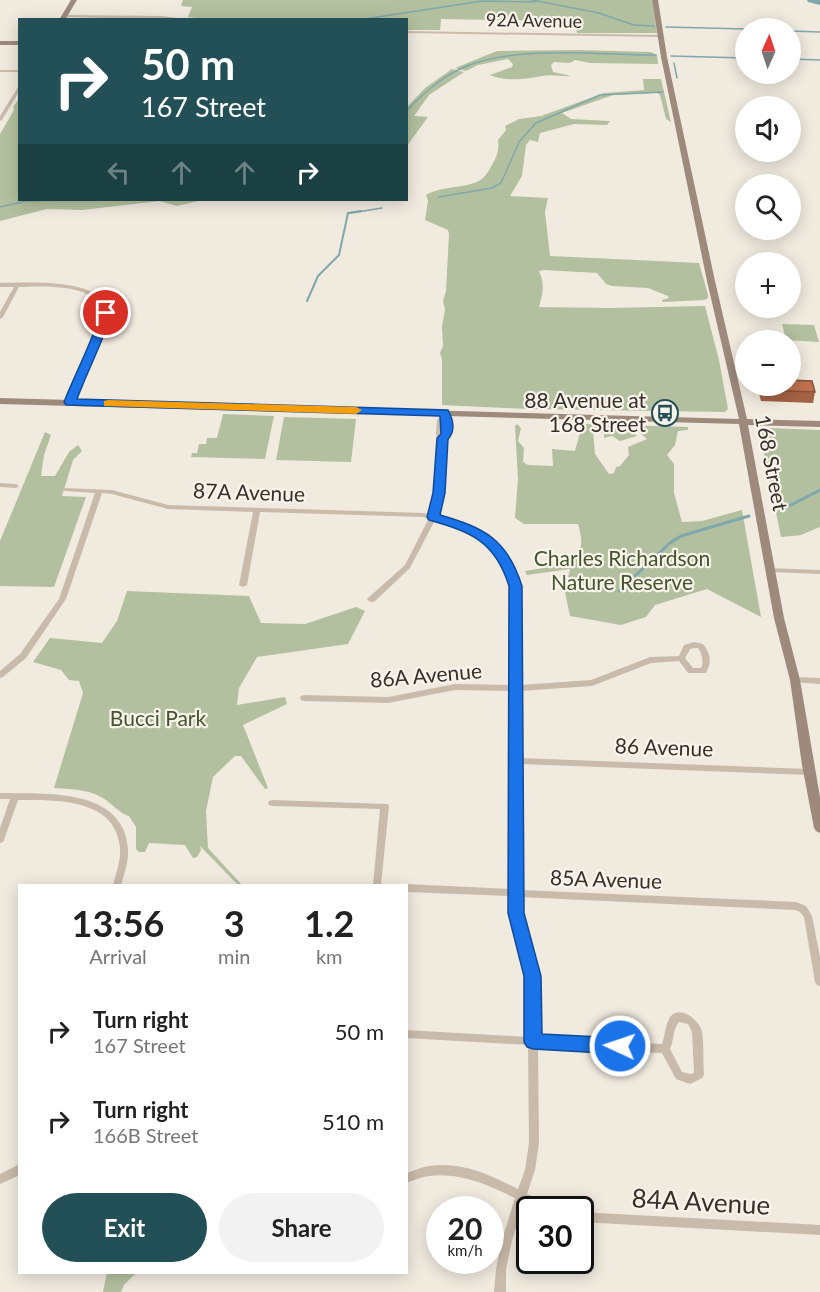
<!DOCTYPE html>
<html lang="en">
<head>
<meta charset="utf-8">
<style>
	body { margin:0; font-family:Lato,sans-serif; background:#f2f2f2; color:#222; height:100vh; display:flex; flex-direction:column; font-size:22px; white-space:nowrap }
	* { box-sizing:border-box; margin:0 }
	p { font-size:20px; color:#767676 }
	.icon { flex:none; width:33px; height:33px; fill:none; stroke:currentColor; stroke-width:2; stroke-linecap:round; stroke-linejoin:round }
	.map { position:relative; flex:1; overflow:hidden }
	.sheet { position:absolute; left:18px; top:884px; width:390px; height:390px; display:flex; flex-direction:column; background:#fff; border-radius:0px; box-shadow:0 3px 15px #0003 }
	.sheet>* { flex:none }
	.hud { position:absolute; left:18px; top:18px; width:390px; height:183px; border-radius:0px; box-shadow:0 3px 15px #0003; background:#225056; color:#fff; overflow:hidden }
	.needle { width:39px; rotate:3deg }
	.tools { position:absolute; left:735px; top:18px; display:grid; gap:12px }
	.tools a { display:grid; place-items:center; width:66px; height:66px; border-radius:50%; background:#fff; box-shadow:0 3px 15px #0003; font-size:30px }
	.speed { position:absolute; left:426px; top:1196px; display:flex; gap:12px; font-size:30px; font-weight:700; text-align:center }
	.speed>* { display:grid; place-content:center; width:78px; height:78px; border-radius:50%; background:#fff; box-shadow:0 3px 15px #0003; line-height:1 }
	.speed small { font-size:15px; font-weight:400 }
	.speed .limit { border:3px solid #111; border-radius:9px; background:#fff; color:#111 }
	.pin { position:absolute; display:grid; place-items:center; width:51px; height:51px; color:#fff; margin:-26px; border:3px solid #fff; border-radius:50%; box-shadow:0 2px 6px #0007 }
	.me { position:absolute; width:66px; margin:-33px; rotate:273deg; stroke-linejoin:round; filter:drop-shadow(0 0 4px #0008) }
	.turn { display:flex; align-items:center; gap:21px; height:126px; padding:0 24px; font-size:27px }
	.turn .icon { width:78px; height:78px; stroke-width:2.5 }
	.turn b { display:block; font-size:42px; line-height:51px }
	.lanes { display:flex; align-items:center; height:57px; padding:0 24px; background:#0003; justify-content:center; gap:30px; direction:ltr }
	.lanes .off { opacity:.35 }
	.eta { display:flex; justify-content:space-evenly; align-items:center; height:102px; text-align:center }
	.eta b { font-size:36px; font-weight:700; line-height:42px }
	.button { display:flex; gap:12px; margin-top:auto; padding:12px 24px }
	.button a { flex:1; height:69px; border-radius:36px; background:#225056; color:#fff; font-size:24px; font-weight:700; line-height:69px; text-align:center }
	.button a+a { background:#f2f2f2; color:#222 }
	ul { padding:0; list-style:none }
	li { display:flex; align-items:center; gap:18px; height:90px; padding:0 24px }
	li div { flex:1 }
	li b { display:block; font-size:22px }
	li em { font-style:normal }
	.map>svg:first-child { display:block }
	.green { fill:#b3c09f; fill-rule:evenodd }
	.lines { fill:none; stroke-linecap:round; stroke-linejoin:round }
	.stream-far2 { stroke:#7fa8ad; stroke-width:1.5 }
	.stream-far1 { stroke:#7fa8ad; stroke-width:2 }
	.stream { stroke:#7fa8ad; stroke-width:3 }
	.river { fill:#7fa8ad; fill-rule:evenodd }
	.street { fill:#c9bbab; fill-rule:evenodd }
	.secondary { fill:#9d8a7d; fill-rule:evenodd }
	.wall { fill:#a46244 }
	.building { fill:#bf724f; stroke:#865037; stroke-width:1.5 }
	.route { fill:#1a73e8; stroke:#114b97; stroke-width:1.5 }
	.slow { fill:#f59e0b }
	.labels { text-anchor:middle; stroke-width:4.5; stroke-linejoin:round; paint-order:stroke }
	.far-street-label { font-size:18px; fill:#372f2a; stroke:#f9f4eb }
	.poi-label { font-size:21px; fill:#372f2a; stroke:#f9f4eb; text-anchor:end }
	.street-label { font-size:21px; fill:#372f2a; stroke:#f9f4eb }
	.park-label { font-size:21px; fill:#44542f; stroke:#f9f4eb }
	.near-street-label { font-size:26px; fill:#372f2a; stroke:#f9f4eb }
</style>
</head>
<body>
<div class="map">
<svg width="820" height="1292" viewBox="0 0 820 1292">
	<rect width="100%" height="100%" fill="#f1eadf"/>
	<g class="green">
		<path d="M183 0H652L657 33H577L576 29 558 24 556 21 441 19 440 30H407L406 20 205 19 188 17 192 7 181 6Z"/>
		<path d="M579 50 651 52 657 55 658 64 590 63 575 60 570 63 554 62 551 65 553 72 571 76C562 77 551 74 542 76 528 79 505 82 490 75L512 67 513 64 508 59 478 65 466 71 455 68 497 51Z"/>
		<path d="M452 69 464 72 429 95 414 116 428 117 407 146V107L425 88Z"/>
		<path d="M643 79H661L671 122 666 119 660 95 657 93 613 95 562 113 571 119 610 121 607 125 574 124 540 133 538 142 530 140 526 145 522 176 510 196 548 198 545 212 550 256 699 263 708 295V298L704 300 663 302 662 300 669 298 668 296 648 288 612 286 606 284 597 273 544 270 539 271C545 284 543 293 539 307L610 308 705 306 719 360 728 409 725 412 529 409 442 405V359L440 353 443 346 442 327 445 309 443 301 446 291 449 234 448 230 425 220 428 201 426 195C443 185 468 189 482 179 487 175 490 168 493 163 498 155 499 148 498 140L506 130 505 126 519 119 541 116 604 93 644 90Z"/>
		<path d="M19 99 20 200H221L198 201 177 206 160 201 82 210 47 209 0 221V134L14 110 13 107Z"/>
		<path d="M782 324 814 325 819 342 786 340Z"/>
		<path d="M223 414 274 416 265 459 191 457 192 453H197L199 444H206L207 438H217Z"/>
		<path d="M284 417 356 419 351 462 276 460Z"/>
		<path d="M517 424 521 428 518 441 524 448 523 462 528 465 553 466 552 449 575 451 581 429 586 424 688 427V430L678 431 675 445 667 455 674 464V493L682 522 702 521 742 510 761 617 707 589 655 605 646 617 621 625 570 616 565 592 570 569 527 575 525 571 573 563C583 548 583 541 578 524H524L515 518 518 479 515 426ZM593 432 604 433V438L612 436 620 441 637 436 634 433 639 432 647 439 628 447 629 455 620 466 616 467 614 473 609 474 595 454Z"/>
		<path d="M769 428 820 430V527L801 535 781 537 760 433Z"/>
		<path d="M45 432 51 435 44 455 41 476H55L69 452 78 445 82 451 73 460 62 496 86 497 54 587 0 586V541Z"/>
		<path d="M127 591 249 596 261 623 305 624 356 607 365 611 348 644 257 657 239 688 237 705 285 697 287 704 243 725 268 788 265 789 241 756H235L213 777 206 811 208 848 242 885H238L200 846 201 850 197 857 193 858 185 845 149 843 145 852H139L136 849V827L129 816C121 815 111 802 101 797 86 789 70 789 54 788L83 693 79 681 69 680 61 670 33 662 50 638 102 643 117 621Z"/>
		<path d="M107 1272H137L124 1285 121 1292H103Z"/>
	</g>
	<g class="lines">
		<g class="stream-far2">
			<path d="M532 0 599 13 634 25 654 26"/>
			<path d="M358 20 482 1 535 2"/>
			<path d="M666 27 746 29"/>
			<path d="M790 31 820 32"/>
			<path d="M671 56 746 58"/>
			<path d="M790 59 820 60"/>
			<path d="M674 63 677 78"/>
			<path d="M406 111C422 95 439 79 460 69 513 44 598 55 656 55"/>
			<path d="M439 197 492 188 501 183 519 142 536 123 600 95 663 92"/>
			<path d="M0 207 26 201 76 200"/>
			<path d="M351 213 382 208"/>
		</g>
		<path class="stream-far1" d="M307 301 318 276 339 255 348 213 361 211"/>
		<g class="stream">
			<path d="M783 509 820 490"/>
			<path d="M619 591 670 543 681 536 749 516"/>
		</g>
		<path class="river" d="M807 0H820V5L808 2Z"/>
		<g class="street">
			<path d="M64 15 162 16 191 20 63 17 62 16Z"/>
			<path d="M406 31 661 35 663 36 661 37 406 33Z"/>
			<rect x="0" y="70" width="20" height="2"/>
			<path d="M20 84V90L2 120 0 121V116Z"/>
			<path d="M0 283C26 283 90 278 106 304 108 307 108 314 109 318L72 403H68L67 402 103 318C102 314 102 308 100 304 86 284 41 286 19 287L3 317 0 319V312L14 287H0Z"/>
			<path d="M444 410C452 415 450 426 450 434L446 438 439 511 437 516C470 524 509 542 517 578 521 594 520 609 520 625 520 645 520 665 520 685L591 680 650 657 679 656 684 645 694 642 703 644C711 654 712 662 706 673H688L679 661 651 663 592 686 520 691V758L809 769 812 770 813 772 812 774 809 775 520 764V890L796 902 806 906 812 916 820 957V986L817 985 815 982 804 917 800 912 795 910 520 897V913L537 979 538 1037 662 1044C665 1036 665 1025 670 1017 681 1004 700 1021 702 1032 704 1046 703 1061 704 1075L702 1078 690 1084 676 1079 662 1053 538 1046 539 1143 535 1170 527 1194 554 1205 555 1209H538L524 1203 512 1240 506 1269V1292H494L496 1269 502 1240 515 1198C488 1185 461 1172 429 1176 422 1177 414 1180 406 1183V1173C414 1171 421 1167 429 1166 462 1161 490 1175 518 1189L525 1170 529 1143 528 1045 406 1038V1030L528 1037 527 979 512 913V896L406 892V885H404L406 884 512 889V691L455 690 388 703 304 701 301 700 300 698 301 696 304 695 388 697 455 684 512 685C512 665 512 644 512 624 512 608 514 592 510 577 501 544 465 528 435 520L410 568 374 602H371L367 600 368 598 405 565 429 518 424 517 260 512 247 585 243 587 239 585 253 512 168 509 112 494 102 493 66 599 26 658 3 677 0 678V671L20 654 59 599 95 493 65 491 62 489 63 488 112 490 168 505 424 513 431 515 433 511 440 439 436 435 437 420 442 415V411ZM443 420H444V434L443 435ZM694 648H698C702 653 704 662 701 668H693L685 658 690 649ZM679 1022 688 1024 692 1032 694 1073 690 1074 682 1072 670 1049C674 1040 673 1029 679 1022Z"/>
			<path d="M0 483 16 484 19 486 16 488 0 487Z"/>
			<path d="M767 568 820 570V574L770 572H767L766 570Z"/>
			<path d="M795 677 820 678V684L792 682 791 680Z"/>
			<path d="M0 793C44 794 124 787 128 849 129 861 124 874 121 885H113C116 873 121 860 120 848 116 798 56 800 18 800L4 840 3 842 0 843V828L10 799H0Z"/>
			<path d="M272 800 388 804 389 806 381 885H373L380 809 272 806 269 805 268 803 269 801Z"/>
			<path d="M20 1164V1175L0 1184V1174Z"/>
			<path d="M580 1212 820 1225V1235L580 1222Z"/>
		</g>
		<g class="secondary">
			<path d="M71 0H77L65 20H59Z"/>
			<path d="M652 0H658L667 57 715 281 747 419 820 421V427L748 425 784 618 800 680 820 797V833L816 831 814 828 802 765 790 680 774 618 739 424 0 404V398L739 419 707 281 661 57Z"/>
			<rect x="0" y="41" width="20" height="4"/>
		</g>
	</g>
	<path class="wall" d="M757 386H790L815 392 813 403 761 401Z"/>
	<path class="building" d="M790 380 812 381 815 392 763 390 762 386H790Z"/>
	<path class="route" d="M106 310 112 313C102 343 88 370 77 399L448 410C453 419 456 431 448 439L445 493 440 515C485 528 507 539 522 586L524 913 541 976 542 1034 620 1038 626 1041 629 1046 626 1052 620 1054 533 1049 527 1047 524 1042V976L508 913 509 586C495 541 471 532 429 520L427 517 433 493 437 438 441 434 440 416 66 405 64 402C76 372 91 344 101 313Z"/>
	<path class="slow" d="M108 400 356 407 362 410 356 414 104 406V401Z"/>
	<defs>
		<symbol id="bus-ring" viewBox="-11 -11 22 22"><circle r="9.5" fill="#f9f4eb" stroke="#225056" stroke-width="1.5"/><path d="M-5-6H5V4H4V6H2V4H-2V6H-4V4H-5ZM-3.5-4V0h7V-4ZM-3.5 1.2v1.5H-2V1.2ZM2 1.2v1.5H3.5V1.2Z" fill="#225056"/></symbol>
	</defs>
	<g fill-rule="evenodd">
		<use href="#bus-ring" x="650" y="398" width="30" height="30"/>
	</g>
	<g class="labels">
		<g class="far-street-label">
			<text transform="translate(534 21) rotate(1)" y="6">92A Avenue</text>
		</g>
		<g class="poi-label">
			<text x="646" y="408">88 Avenue at<tspan x="646" dy="24">168 Street</tspan></text>
		</g>
		<g class="street-label">
			<text transform="translate(771 463) rotate(79)" y="7">168 Street</text>
			<text transform="translate(249 493) rotate(2)" y="7">87A Avenue</text>
			<text transform="translate(426 676) rotate(-5)" y="7">86A Avenue</text>
			<text transform="translate(664 748) rotate(2)" y="7">86 Avenue</text>
			<text transform="translate(606 880) rotate(2)" y="7">85A Avenue</text>
		</g>
		<g class="park-label">
			<text x="622" y="566">Charles Richardson<tspan x="622" dy="24">Nature Reserve</tspan></text>
			<text x="158" y="726">Bucci Park</text>
		</g>
		<g class="near-street-label">
			<text transform="translate(701 1202) rotate(3)" y="9">84A Avenue</text>
		</g>
	</g>
</svg>
<div class="tools">
<a><svg class="needle" viewBox="-14 -14 28 28"><path d="M0-13l5 13h-10z" fill="#e53935"/><path d="M0 13l5-13h-10z" fill="#767676"/></svg></a>
<a><svg class="icon" aria-label="sound" viewBox="0 0 24 24"><path d="M4 9h4l5-4v14l-5-4H4zM17 9q2 3 0 6"/></svg></a>
<a><svg class="icon" aria-label="search" viewBox="0 0 24 24"><circle cx="10" cy="10" r="6"/><path d="M15 15l6 6"/></svg></a>
<a>+</a>
<a>−</a>
</div>
<div class="speed"><div>20<small>km/h</small></div><div class="limit">30</div></div>
<div class="pin" style="left:106px;top:313px;background:#d93025"><svg class="icon" aria-label="arrive" viewBox="0 0 24 24"><path d="M6 21V4h12l-3 4 3 4H6"/></svg></div>
<svg class="me" style="left:620px;top:1046px" viewBox="-20 -20 40 40"><circle r="17" fill="#1a73e8" stroke="#fff" stroke-width="3"/><path d="M0-11L8 9 0 5-8 9z" fill="#fff"/></svg>
<div class="hud">
<div class="turn"><svg class="icon" aria-label="right" viewBox="0 0 24 24"><path d="M7 20v-9h11M14 6l5 5-5 5"/></svg><div><b>50 m</b>167 Street</div></div>
<div class="lanes"><svg class="icon off" aria-label="left" viewBox="0 0 24 24"><path d="M17 20v-9H6M10 6l-5 5 5 5"/></svg><svg class="icon off" aria-label="ahead" viewBox="0 0 24 24"><path d="M12 20V5M6 11l6-6 6 6"/></svg><svg class="icon off" aria-label="ahead" viewBox="0 0 24 24"><path d="M12 20V5M6 11l6-6 6 6"/></svg><svg class="icon" aria-label="right" viewBox="0 0 24 24"><path d="M7 20v-9h11M14 6l5 5-5 5"/></svg></div>
</div>
<section class="sheet">
<div class="eta">
<div><b>13:56</b><p>Arrival</p></div>
<div><b>3</b><p>min</p></div>
<div><b>1.2</b><p>km</p></div>
</div>
<ul>
<li><svg class="icon" aria-label="right" viewBox="0 0 24 24"><path d="M7 20v-9h11M14 6l5 5-5 5"/></svg><div><b>Turn right</b><p>167 Street</p></div><em>50 m</em></li>
<li><svg class="icon" aria-label="right" viewBox="0 0 24 24"><path d="M7 20v-9h11M14 6l5 5-5 5"/></svg><div><b>Turn right</b><p>166B Street</p></div><em>510 m</em></li>
</ul>
<div class="button"><a>Exit</a><a>Share</a></div>
</section>
</div>
</body>
</html>
